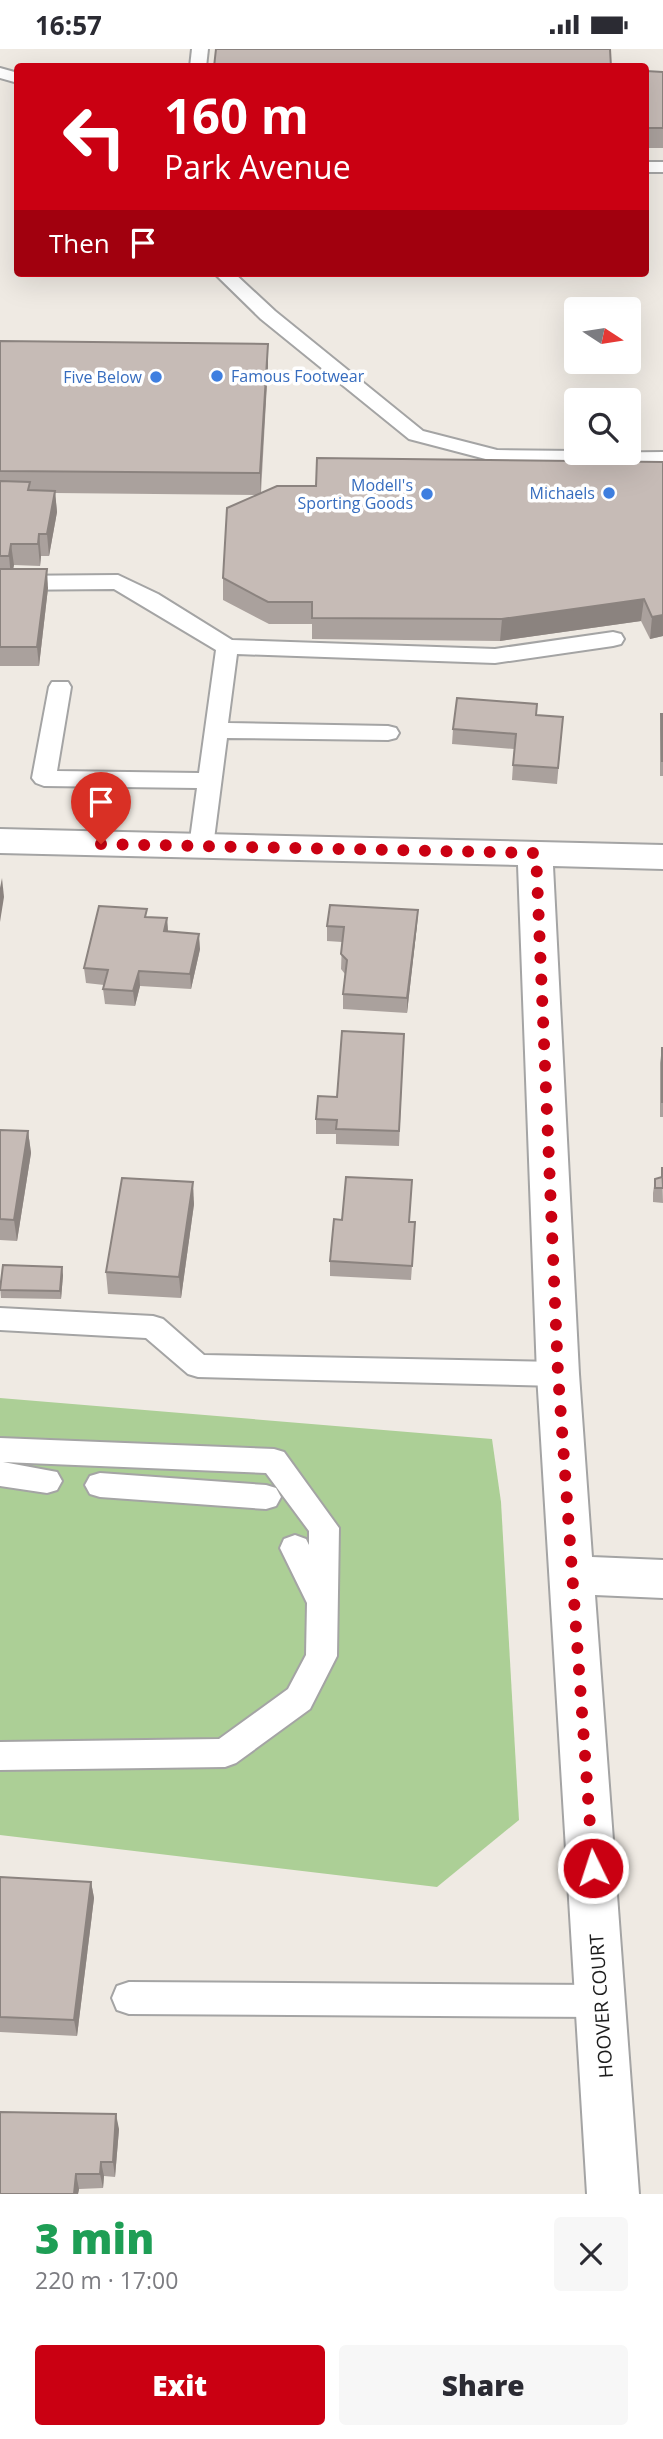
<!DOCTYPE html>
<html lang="en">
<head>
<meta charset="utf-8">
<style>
	body { margin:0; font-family:"Open Sans",sans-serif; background:#f7f7f7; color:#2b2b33; height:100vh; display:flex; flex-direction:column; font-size:26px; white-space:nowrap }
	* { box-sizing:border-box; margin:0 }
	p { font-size:23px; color:#7c7c81 }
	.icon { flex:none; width:38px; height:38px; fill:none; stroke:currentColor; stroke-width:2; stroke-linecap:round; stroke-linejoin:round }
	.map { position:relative; height:2145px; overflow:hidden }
	.panel { display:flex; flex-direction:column; background:#fff; flex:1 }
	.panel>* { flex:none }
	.guide { position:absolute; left:14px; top:14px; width:635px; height:214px; border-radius:7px; box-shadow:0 7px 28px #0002; background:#ca0012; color:#fff; overflow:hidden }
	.needle { width:46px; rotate:102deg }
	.fabs { position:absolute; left:564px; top:248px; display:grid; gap:14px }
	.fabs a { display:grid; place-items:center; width:77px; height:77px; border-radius:7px; background:#fff; box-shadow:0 7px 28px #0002; font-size:35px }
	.pin { position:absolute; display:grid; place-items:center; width:60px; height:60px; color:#fff; margin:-72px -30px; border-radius:50% 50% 50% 0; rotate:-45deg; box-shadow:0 0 7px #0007 }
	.pin .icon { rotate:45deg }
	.me { position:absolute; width:77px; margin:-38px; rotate:356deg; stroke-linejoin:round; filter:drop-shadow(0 0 5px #0008) }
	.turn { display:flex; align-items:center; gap:24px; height:147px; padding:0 35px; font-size:32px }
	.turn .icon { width:91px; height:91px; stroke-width:2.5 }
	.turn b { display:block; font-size:49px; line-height:60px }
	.then { display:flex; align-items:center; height:66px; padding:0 35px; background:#0003; gap:14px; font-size:26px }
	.round { display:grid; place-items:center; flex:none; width:74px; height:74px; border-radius:7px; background:#f7f7f7 }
	.summary { display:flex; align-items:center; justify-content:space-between; height:119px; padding:0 35px }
	h1 { font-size:42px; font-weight:800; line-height:52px; color:#1e9e55 }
	.cta { display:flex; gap:14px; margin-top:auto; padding:14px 35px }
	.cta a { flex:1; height:80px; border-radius:7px; background:#ca0012; color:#fff; font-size:28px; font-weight:800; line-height:80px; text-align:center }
	.cta a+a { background:#f7f7f7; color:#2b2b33 }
	.status { display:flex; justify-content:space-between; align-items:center; height:49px; padding:0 35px; background:#fff; direction:ltr }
	.status svg { height:19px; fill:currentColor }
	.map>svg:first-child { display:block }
	.forest { fill:#accf96 }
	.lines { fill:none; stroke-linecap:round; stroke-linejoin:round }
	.service-casing { stroke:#a4a4a4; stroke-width:4 }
	.minor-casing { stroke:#a4a4a4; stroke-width:4 }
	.service { fill:#fff; fill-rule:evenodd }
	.minor { fill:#fff; fill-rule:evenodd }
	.wall { fill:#aaa19d }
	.shaded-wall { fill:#8b837f }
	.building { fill:#c6bbb6; stroke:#8b837f; stroke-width:2 }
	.route { stroke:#ca0012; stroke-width:12; stroke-dasharray:0 21.6 }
	.shop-dot { fill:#3f7fe0; stroke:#fff; stroke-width:2.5 }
	.labels { text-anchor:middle; stroke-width:7; stroke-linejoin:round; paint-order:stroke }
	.far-shop-label { font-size:16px; fill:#366cbe; stroke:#fff; text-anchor:end }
	.street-label { font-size:19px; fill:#1d1d1d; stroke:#fff }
</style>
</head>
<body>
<div class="status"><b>16:57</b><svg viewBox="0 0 49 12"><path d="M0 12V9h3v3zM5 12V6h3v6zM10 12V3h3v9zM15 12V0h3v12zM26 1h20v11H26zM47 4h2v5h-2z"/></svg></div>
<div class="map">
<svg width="663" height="2145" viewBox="0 0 663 2145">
	<rect width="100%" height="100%" fill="#efeae3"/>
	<path class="forest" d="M0 1349 492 1390 501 1453 519 1771 437 1838 0 1786Z"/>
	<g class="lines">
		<defs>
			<g id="service">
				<path d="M192 0H208L206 18H190Z"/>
				<path d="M0 19 18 24V34L0 29Z"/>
				<rect x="646" y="113" width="17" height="10"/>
				<path d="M214 224H234L275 262 423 382 497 401 576 402V404L663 403V415L497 413 409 390 261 270Z"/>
				<path d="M118 526 158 545 232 591 495 600 613 583 621 585 624 590 621 595 613 597 495 614 237 605 228 674 388 677 396 679 399 684 396 689 388 691 227 689 213 798 209 804 201 806 193 804 189 798 197 739 44 737 36 734 32 729 49 638 52 633H68L71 638 57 722 199 724 216 601 114 540 0 541V527Z"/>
				<path d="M0 1259 153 1267 163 1270 204 1306 558 1313 568 1317 572 1325 568 1333 558 1337 198 1328 188 1325 146 1289 0 1281Z"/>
				<path d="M0 1389 274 1400 284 1403 339 1479 337 1607 310 1660 236 1714 225 1718 0 1721V1693L219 1690 288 1640 306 1606 307 1554 280 1499 284 1490 295 1486 306 1490 309 1496V1482L266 1424 3 1413 57 1423 62 1432 57 1441 47 1444 0 1437Z"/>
				<path d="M100 1424 266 1436 276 1439 281 1448 276 1457 266 1460 100 1448 90 1445 85 1436 90 1427Z"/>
				<path d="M129 1933 602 1936 614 1940 619 1952 614 1964 602 1968 129 1965 117 1961 112 1949 117 1937Z"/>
			</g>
			<path id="minor" d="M0 780 663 796V820L553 817 579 1325 592 1508 663 1511V1549L595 1546 639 2145H587L537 1325 518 816 0 804Z"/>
		</defs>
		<use href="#service" class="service-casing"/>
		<use href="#minor" class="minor-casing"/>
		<use href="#service" class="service"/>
		<use href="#minor" class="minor"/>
	</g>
	<g class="wall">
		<path d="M646 22 663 23V99H646Z"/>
		<path d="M0 292 268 316 261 444 316 437 663 413V587L650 590 641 572 500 592 312 590V575H269L223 551V529L256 446 55 444 57 463 49 507H41L40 517 14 516 13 520 48 539 39 617H0Z"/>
		<path d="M661 665H663V727H660V680Z"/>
		<path d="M536 666 563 668 557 735 512 731 514 700 452 695 453 680Z"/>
		<path d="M418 861 417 876 407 964 343 960V945L345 925 341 920 342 893 327 892V877Z"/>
		<path d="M147 868 167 869 168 882 200 900 191 940 140 937 135 957 105 955 103 940 104 936 86 934 84 919Z"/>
		<path d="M404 985 399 1097 336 1095V1085H316V1070L337 1048Z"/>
		<path d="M662 999H663V1068H660V1014Z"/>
		<path d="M0 1081 28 1082 31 1104 17 1192 0 1191Z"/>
		<path d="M662 1118 663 1154 653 1153V1144L655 1130 661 1128Z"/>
		<path d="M194 1155 181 1249 108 1245 106 1223Z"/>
		<path d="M410 1173H415L411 1231 330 1227V1212Z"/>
		<path d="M63 1226 61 1250 1 1249 0 1236Z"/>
		<path d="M0 1828 91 1833 94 1849 77 1987 0 1983Z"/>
		<path d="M119 2080 115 2128 104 2127 103 2139 79 2140 78 2145H0Z"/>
	</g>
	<g class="shaded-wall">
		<path d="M268 295V316L260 446V424Z"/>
		<path d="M55 442 57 463 49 507 47 485Z"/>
		<path d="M39 485 41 507 40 517 38 495Z"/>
		<path d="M11 495 14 516 11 529 9 507Z"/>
		<path d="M47 520 48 539 39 617 37 598Z"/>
		<path d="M644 550 641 572 500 592 502 570Z"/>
		<path d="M663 566V587L650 590 652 568Z"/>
		<path d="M2 829 4 848 0 873V839Z"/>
		<path d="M418 861 417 876 407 964V949Z"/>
		<path d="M167 869 168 884 164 882Z"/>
		<path d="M199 885 200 900 191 940 190 925Z"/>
		<path d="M139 922 140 937 135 957 133 942Z"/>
		<path d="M28 1082 31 1104 17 1192 14 1171Z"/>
		<path d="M193 1133 194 1155 181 1249 179 1228Z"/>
		<path d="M62 1218 63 1226 61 1250 60 1242Z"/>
		<path d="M91 1833 94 1849 77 1987 74 1971Z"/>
		<path d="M116 2065 119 2080 115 2128 113 2113Z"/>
		<path d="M101 2113 104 2127 103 2139 100 2125Z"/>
		<path d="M76 2125 79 2140 78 2145H74Z"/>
	</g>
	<g class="building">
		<path d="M216 0H610L611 18H214Z"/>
		<path d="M646 22 663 23V79H646Z"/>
		<path d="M0 292 268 295 260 424 0 422Z"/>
		<path d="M317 409 663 413V566L652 568 644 550 502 570 312 569V553H268L223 529 227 459 277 437H316Z"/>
		<path d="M0 432 30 433 28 441 55 442 47 485H39L38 495H11L9 507H0Z"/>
		<path d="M0 520H47L37 598H0Z"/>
		<path d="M457 649 537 655 536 666 563 668 558 719 513 716 516 685 453 680Z"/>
		<path d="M661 665H663V712H662Z"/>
		<path d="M330 856 418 861 407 949 343 945 347 911 341 905 344 878 327 877Z"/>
		<path d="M99 857 147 860 145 868 167 869 164 882 199 885 190 925 139 922 133 942 103 940 108 921 84 919Z"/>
		<path d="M342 982 404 985 399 1082 336 1080 337 1071 316 1070 318 1047 337 1048Z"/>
		<rect x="662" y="999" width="1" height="54"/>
		<path d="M0 1081 28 1082 14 1171 0 1170Z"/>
		<path d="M662 1118 663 1139H655V1130L662 1128Z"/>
		<path d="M346 1128 412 1131 409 1173H415L412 1217 330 1212 334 1170 342 1171Z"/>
		<path d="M122 1129 193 1133 179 1228 106 1223Z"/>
		<path d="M3 1216 62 1218 60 1242 0 1241Z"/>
		<path d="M0 1828 91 1833 74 1971 0 1968Z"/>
		<path d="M0 2063 116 2065 113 2113H101L100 2125H76L74 2145H0Z"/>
	</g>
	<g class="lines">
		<path class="route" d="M101 795 536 804 558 1325 593 1819"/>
	</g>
	<g class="shop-dot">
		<circle cx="217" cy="327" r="7"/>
		<circle cx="156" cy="328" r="7"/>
		<circle cx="609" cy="444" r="7"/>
		<circle cx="427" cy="445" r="7"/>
	</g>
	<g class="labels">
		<g class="far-shop-label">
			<text x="231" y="333" text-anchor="start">Famous Footwear</text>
			<text x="142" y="334">Five Below</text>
			<text x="413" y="442">Modell's<tspan x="413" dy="18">Sporting Goods</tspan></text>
			<text x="595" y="450">Michaels</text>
		</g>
		<g class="street-label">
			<text transform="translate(601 1957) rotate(-94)" y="7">HOOVER COURT</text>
		</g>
	</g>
</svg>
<div class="fabs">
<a><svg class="needle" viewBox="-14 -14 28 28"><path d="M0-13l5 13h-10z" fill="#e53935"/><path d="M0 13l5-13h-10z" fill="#7c7c81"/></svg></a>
<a><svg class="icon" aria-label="search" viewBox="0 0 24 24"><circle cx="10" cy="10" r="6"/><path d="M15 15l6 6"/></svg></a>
</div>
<div class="pin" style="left:101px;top:795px;background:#d93025"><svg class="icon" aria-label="arrive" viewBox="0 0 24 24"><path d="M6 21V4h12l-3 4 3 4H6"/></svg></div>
<svg class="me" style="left:593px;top:1819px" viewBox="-20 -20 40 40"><circle r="17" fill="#ca0012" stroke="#fff" stroke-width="3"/><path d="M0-11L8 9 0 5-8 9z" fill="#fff"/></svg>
<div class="guide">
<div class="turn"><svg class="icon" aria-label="left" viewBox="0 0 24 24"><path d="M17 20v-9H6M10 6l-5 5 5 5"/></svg><div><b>160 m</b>Park Avenue</div></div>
<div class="then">Then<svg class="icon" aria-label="arrive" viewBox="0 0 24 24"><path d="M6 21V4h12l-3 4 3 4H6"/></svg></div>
</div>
</div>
<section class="panel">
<div class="summary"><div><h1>3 min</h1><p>220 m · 17:00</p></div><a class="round"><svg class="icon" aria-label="close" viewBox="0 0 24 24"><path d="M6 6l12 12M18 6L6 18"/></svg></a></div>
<div class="cta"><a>Exit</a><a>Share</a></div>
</section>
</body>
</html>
